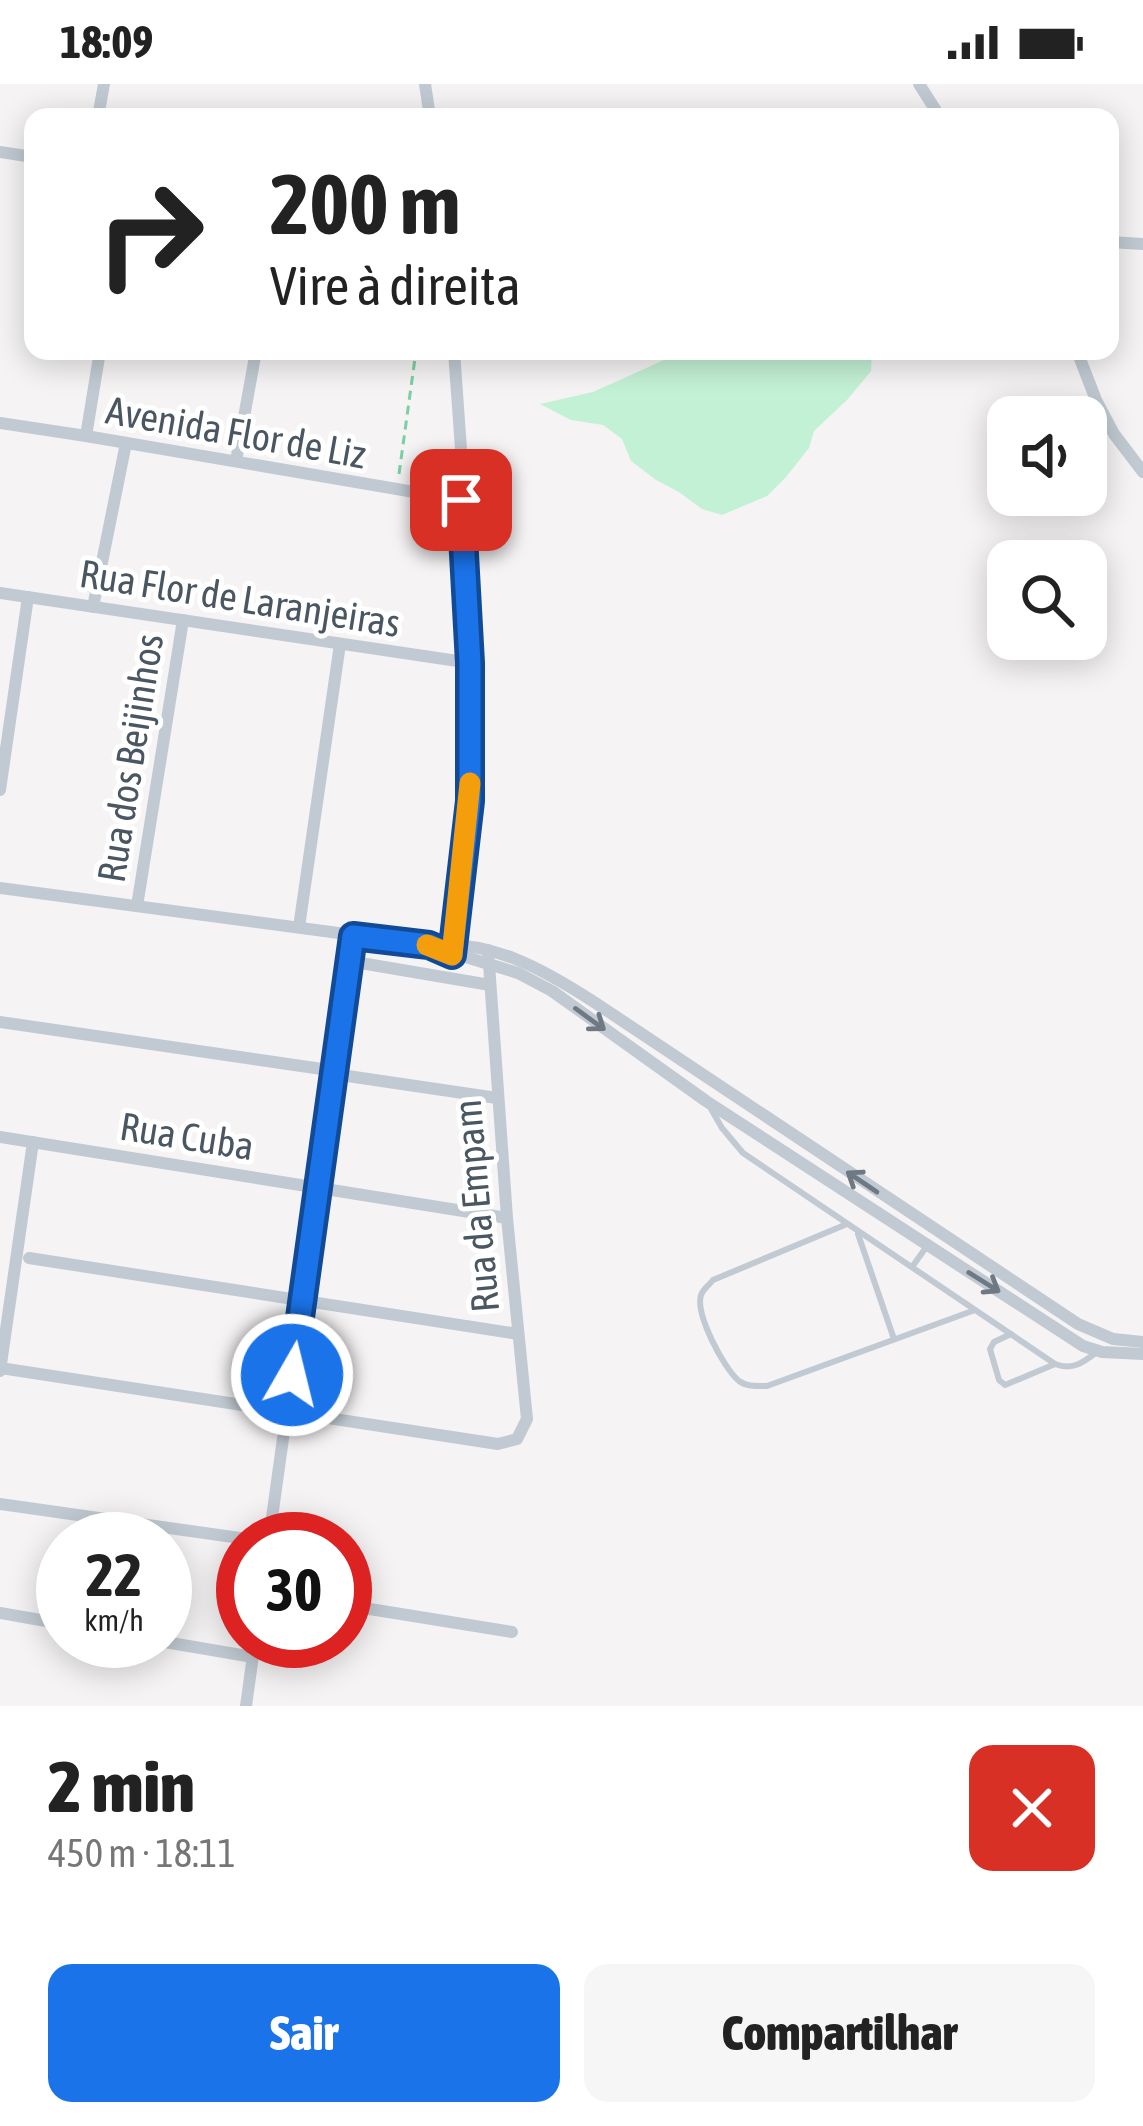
<!DOCTYPE html>
<html lang="pt">
<head>
<meta charset="utf-8">
<style>
	body { margin:0; font-family:"Asap Condensed",sans-serif; background:#f6f6f6; color:#222; height:100vh; display:flex; flex-direction:column; font-size:45px; white-space:nowrap }
	* { box-sizing:border-box; margin:0 }
	p { font-size:39px; color:#767676 }
	.icon { flex:none; width:66px; height:66px; fill:none; stroke:currentColor; stroke-width:2; stroke-linecap:round; stroke-linejoin:round }
	.map { position:relative; height:1622px; overflow:hidden }
	.panel { display:flex; flex-direction:column; background:#fff; flex:1 }
	.panel>* { flex:none }
	.guide { position:absolute; left:24px; top:24px; width:1095px; height:252px; border-radius:24px; box-shadow:0 6px 30px #0003; background:#fff; color:#222; overflow:hidden }
	.controls { position:absolute; left:987px; top:312px; display:grid; gap:24px }
	.controls a { display:grid; place-items:center; width:120px; height:120px; border-radius:24px; background:#fff; box-shadow:0 6px 30px #0003; font-size:60px }
	.speed { position:absolute; left:36px; top:1428px; display:flex; gap:24px; font-size:60px; font-weight:700; text-align:center }
	.speed>* { display:grid; place-content:center; width:156px; height:156px; border-radius:50%; background:#fff; box-shadow:0 6px 30px #0003; line-height:1 }
	.speed small { font-size:30px; font-weight:400 }
	.speed .limit { border:18px solid #d22; background:#fff; color:#111 }
	.pin { position:absolute; display:grid; place-items:center; width:102px; height:102px; color:#fff; margin:-51px; border-radius:24px; box-shadow:0 6px 18px #0006 }
	.me { position:absolute; width:132px; margin:-66px; rotate:8deg; stroke-linejoin:round; filter:drop-shadow(0 0 9px #0008) }
	.turn { display:flex; align-items:center; gap:42px; height:252px; padding:0 48px; font-size:54px }
	.turn .icon { width:156px; height:156px; stroke-width:2.5 }
	.turn b { display:block; font-size:84px; line-height:102px }
	.round { display:grid; place-items:center; flex:none; width:126px; height:126px; border-radius:24px; background:#f6f6f6 }
	.head { display:flex; align-items:center; justify-content:space-between; height:204px; padding:0 48px }
	h1 { font-size:72px; font-weight:800; line-height:90px }
	.action { display:flex; gap:24px; margin-top:auto; padding:24px 48px }
	.action a { flex:1; height:138px; border-radius:24px; background:#1a73e8; color:#fff; font-size:48px; font-weight:800; line-height:138px; text-align:center }
	.action a+a { background:#f6f6f6; color:#222 }
	.status { display:flex; justify-content:space-between; align-items:center; height:84px; padding:0 60px; background:#fff; direction:ltr }
	.status svg { height:33px; fill:currentColor }
	.map>svg:first-child { display:block }
	.green { fill:#c3f1d5 }
	.lines { fill:none; stroke-linecap:round; stroke-linejoin:round }
	.path { stroke:#7ad0a6; stroke-width:3; stroke-dasharray:9 6; stroke-linecap:butt }
	.service { stroke:#c1cad2; stroke-width:6 }
	.minor { stroke:#c1cad2; stroke-width:12 }
	.oneway { stroke:#6e7983 }
	.route-casing { stroke:#114b97; stroke-width:30 }
	.route { stroke:#1a73e8; stroke-width:21 }
	.slow { stroke:#f59e0b; stroke-width:21 }
	.labels { text-anchor:middle; stroke-width:10; stroke-linejoin:round; paint-order:stroke }
	.street-label { font-size:39px; fill:#4a5661; stroke:#fff }
</style>
</head>
<body>
<div class="status"><b>18:09</b><svg viewBox="0 0 49 12"><path d="M0 12V9h3v3zM5 12V6h3v6zM10 12V3h3v9zM15 12V0h3v12zM26 1h20v11H26zM47 4h2v5h-2z"/></svg></div>
<div class="map">
<svg width="1143" height="1622" viewBox="0 0 1143 1622">
	<rect width="100%" height="100%" fill="#f5f3f3"/>
	<path class="green" d="M684 267H872L871 287 847 316 814 347 809 364 786 393 767 412 722 431 702 425 679 408 656 396 631 377 622 355 603 341 571 336 540 320 593 308Z"/>
	<g class="lines">
		<path class="path" d="M399 390 416 267"/>
		<g class="service">
			<path d="M711 1025 722 1044 743 1069 1055 1280C1073 1287 1084 1278 1097 1268"/>
			<path d="M847 1140 713 1196C709 1201 703 1205 701 1211 695 1230 724 1285 739 1297 747 1303 757 1302 767 1302L975 1226"/>
			<path d="M858 1150 894 1255"/>
			<path d="M912 1183 927 1162"/>
			<path d="M1011 1250 994 1258 990 1265 999 1296 1005 1301 1055 1280"/>
		</g>
		<g class="minor">
			<path d="M425 0 430 33"/>
			<path d="M919 0 940 33"/>
			<path d="M98 33 104 0"/>
			<path d="M0 68 33 73"/>
			<path d="M1110 158 1143 160"/>
			<path d="M1077 267 1096 316 1114 350 1143 388"/>
			<path d="M0 339 86 352 461 416"/>
			<path d="M86 352 100 267"/>
			<path d="M236 377 256 267"/>
			<path d="M0 509 471 579"/>
			<path d="M93 523 126 359"/>
			<path d="M0 706 28 513"/>
			<path d="M0 804 429 861C492 856 543 885 594 918L1078 1240 1113 1255 1143 1258"/>
			<path d="M137 822 183 536"/>
			<path d="M299 843 340 560"/>
			<path d="M436 864 518 889 552 907 706 1017 1083 1262 1102 1268 1143 1270"/>
			<path d="M453 864 470 717 471 579 461 416V365L454 267"/>
			<path d="M349 877 490 901"/>
			<path d="M0 938 322 985"/>
			<path d="M334 990 497 1014"/>
			<path d="M0 1053 507 1134"/>
			<path d="M29 1174 518 1250"/>
			<path d="M0 1284 498 1360 517 1355 527 1335 507 1134 488 866"/>
			<path d="M0 1287 33 1058"/>
			<path d="M0 1420 247 1455"/>
			<path d="M269 1455 353 852"/>
			<path d="M345 1521 512 1548"/>
			<path d="M0 1529 63 1540"/>
			<path d="M159 1557 253 1573"/>
			<path d="M246 1622 255 1557"/>
		</g>
	</g>
	<defs><path id="oneway-shaft" d="M-6 0H5M1.5-3L5.5 0L1.5 3" fill="none" stroke-width="1.6" stroke-linecap="round" stroke-linejoin="round" transform="scale(3)"/></defs>
	<g class="oneway">
		<use href="#oneway-shaft" transform="translate(590 935) rotate(36)"/>
		<use href="#oneway-shaft" transform="translate(862 1098) rotate(-146)"/>
		<use href="#oneway-shaft" transform="translate(984 1198) rotate(32)"/>
	</g>
	<g class="lines">
		<defs>
			<path id="route" d="M292 1291 353 852 429 861 452 871 470 717V579L461 416"/>
		</defs>
		<use href="#route" class="route-casing"/>
		<use href="#route" class="route"/>
		<path class="slow" d="M427 861 452 871 470 699"/>
	</g>
	<g class="labels">
		<g class="street-label">
			<text transform="translate(236 348) rotate(10)" y="14">Avenida Flor de Liz</text>
			<text transform="translate(240 514) rotate(9)" y="14">Rua Flor de Laranjeiras</text>
			<text transform="translate(130 674) rotate(-81)" y="14">Rua dos Beijinhos</text>
			<text transform="translate(187 1052) rotate(9)" y="14">Rua Cuba</text>
			<text transform="translate(476 1122) rotate(-95)" y="14">Rua da Empam</text>
		</g>
	</g>
</svg>
<div class="controls">
<a><svg class="icon" aria-label="sound" viewBox="0 0 24 24"><path d="M4 9h4l5-4v14l-5-4H4zM17 9q2 3 0 6"/></svg></a>
<a><svg class="icon" aria-label="search" viewBox="0 0 24 24"><circle cx="10" cy="10" r="6"/><path d="M15 15l6 6"/></svg></a>
</div>
<div class="speed"><div>22<small>km/h</small></div><div class="limit">30</div></div>
<div class="pin" style="left:461px;top:416px;background:#d93025"><svg class="icon" aria-label="arrive" viewBox="0 0 24 24"><path d="M6 21V4h12l-3 4 3 4H6"/></svg></div>
<svg class="me" style="left:292px;top:1291px" viewBox="-20 -20 40 40"><circle r="17" fill="#1a73e8" stroke="#fff" stroke-width="3"/><path d="M0-11L8 9 0 5-8 9z" fill="#fff"/></svg>
<div class="guide">
<div class="turn"><svg class="icon" aria-label="right" viewBox="0 0 24 24"><path d="M7 20v-9h11M14 6l5 5-5 5"/></svg><div><b>200 m</b>Vire à direita</div></div>
</div>
</div>
<section class="panel">
<div class="head"><div><h1>2 min</h1><p>450 m · 18:11</p></div><a class="round" style="background:#d93025;color:#fff"><svg class="icon" aria-label="close" viewBox="0 0 24 24"><path d="M6 6l12 12M18 6L6 18"/></svg></a></div>
<div class="action"><a>Sair</a><a>Compartilhar</a></div>
</section>
</body>
</html>
